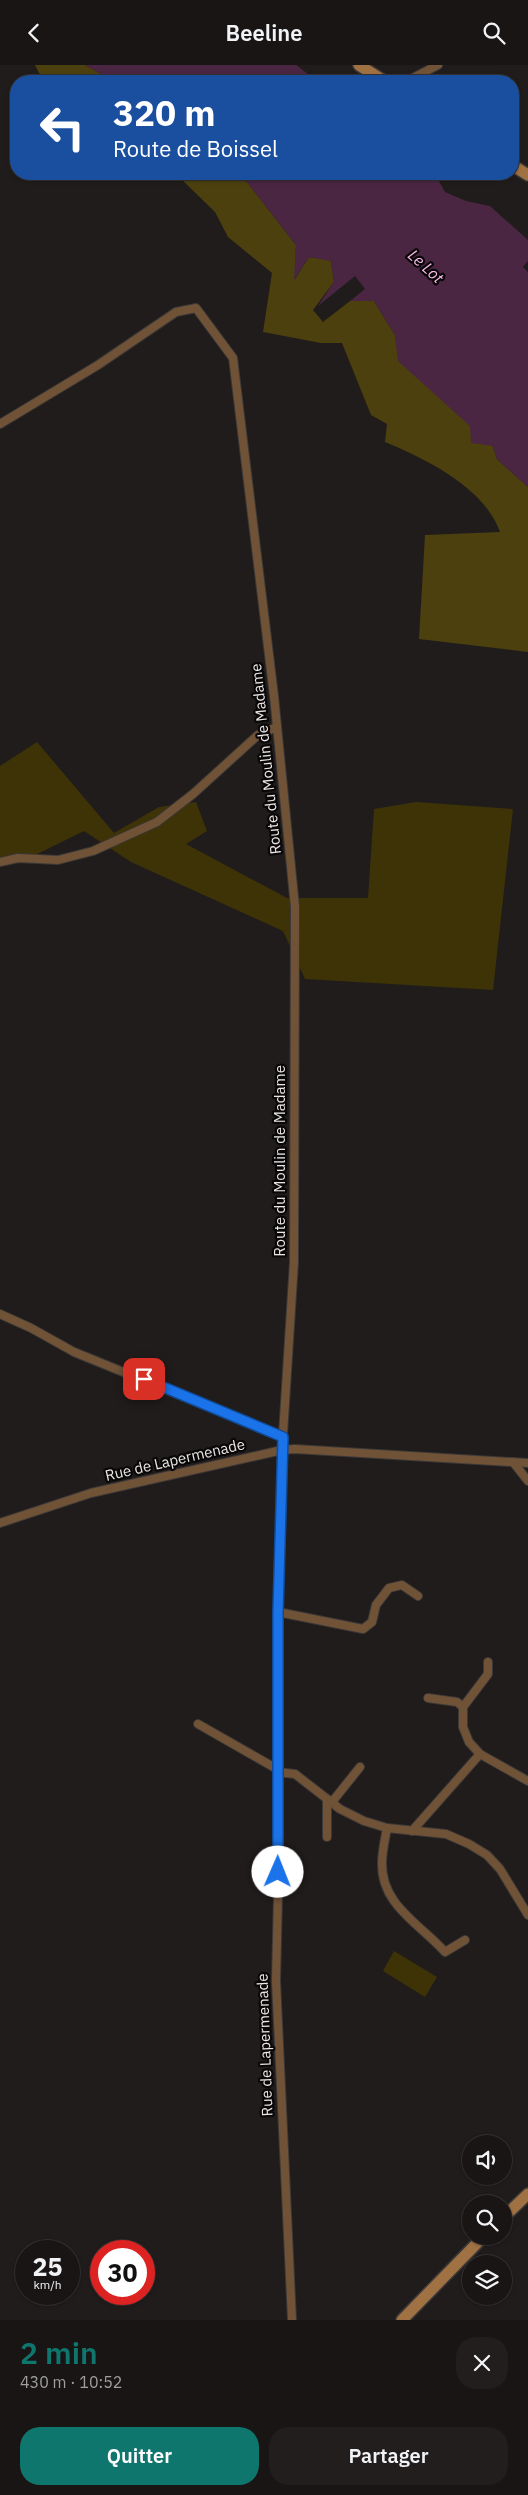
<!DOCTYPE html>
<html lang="fr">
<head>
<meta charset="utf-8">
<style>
	body { margin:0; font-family:"IBM Plex Sans",sans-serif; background:#211e1d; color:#f1f3f6; height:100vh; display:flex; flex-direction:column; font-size:19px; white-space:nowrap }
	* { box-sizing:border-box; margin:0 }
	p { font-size:16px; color:#9f9fa0 }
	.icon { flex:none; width:28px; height:28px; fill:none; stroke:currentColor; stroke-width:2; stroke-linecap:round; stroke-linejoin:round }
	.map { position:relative; height:2255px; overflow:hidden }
	.drawer { display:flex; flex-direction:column; background:#181514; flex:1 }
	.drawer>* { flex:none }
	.guide { position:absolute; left:10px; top:10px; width:509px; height:105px; border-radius:20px; box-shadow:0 1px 4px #0004,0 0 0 1px #363434; background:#1a4fa0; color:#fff; overflow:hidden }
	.buttons { position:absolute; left:462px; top:2070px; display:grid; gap:10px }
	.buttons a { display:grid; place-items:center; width:50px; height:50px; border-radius:50%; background:#181514; box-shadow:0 1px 4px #0004,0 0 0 1px #363434; font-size:25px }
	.speed { position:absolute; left:15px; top:2175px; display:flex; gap:10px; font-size:25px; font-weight:700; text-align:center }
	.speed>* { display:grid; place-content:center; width:65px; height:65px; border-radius:50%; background:#181514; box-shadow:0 1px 4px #0004,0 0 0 1px #363434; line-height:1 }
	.speed small { font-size:12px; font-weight:400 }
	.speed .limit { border:8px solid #d22; background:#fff; color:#111 }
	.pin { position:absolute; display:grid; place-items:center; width:42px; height:42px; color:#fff; margin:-21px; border-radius:10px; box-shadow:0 2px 8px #0006 }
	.me { position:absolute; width:55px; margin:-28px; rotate:1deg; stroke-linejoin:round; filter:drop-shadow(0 0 4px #0008) }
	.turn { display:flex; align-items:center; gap:18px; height:105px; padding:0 20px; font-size:22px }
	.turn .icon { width:65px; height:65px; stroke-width:2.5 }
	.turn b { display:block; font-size:35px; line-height:42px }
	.round { display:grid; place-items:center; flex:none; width:52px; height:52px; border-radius:20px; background:#211e1d }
	.summary { display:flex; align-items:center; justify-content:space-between; height:85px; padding:0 20px }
	h1 { font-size:30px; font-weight:600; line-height:38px; color:#0f766e }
	.button { display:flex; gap:10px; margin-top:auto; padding:10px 20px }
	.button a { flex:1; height:58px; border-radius:20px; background:#0f766e; color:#fff; font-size:20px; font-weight:600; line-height:58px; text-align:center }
	.button a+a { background:#211e1d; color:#f1f3f6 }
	header { display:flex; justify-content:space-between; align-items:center; height:65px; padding:0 20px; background:#181514; font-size:22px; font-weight:600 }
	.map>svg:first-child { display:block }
	.green { fill:#3d3307 }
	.forest { fill:#4c400e }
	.water { fill:#4a2642 }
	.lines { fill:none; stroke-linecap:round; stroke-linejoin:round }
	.street-casing { stroke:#3c3837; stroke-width:10 }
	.secondary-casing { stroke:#3c3837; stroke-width:14 }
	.street { stroke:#705337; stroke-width:8 }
	.secondary { stroke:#a07142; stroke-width:11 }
	.route-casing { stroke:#114b97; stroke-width:12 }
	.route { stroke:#1a73e8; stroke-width:9 }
	.labels { text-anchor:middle; stroke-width:4.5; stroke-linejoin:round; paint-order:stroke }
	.street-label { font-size:15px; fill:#eae7e6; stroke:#090707 }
	.water-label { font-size:16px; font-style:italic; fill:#fcbaea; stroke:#090707 }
</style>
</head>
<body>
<header><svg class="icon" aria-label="back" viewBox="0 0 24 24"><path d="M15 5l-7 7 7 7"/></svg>Beeline<svg class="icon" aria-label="search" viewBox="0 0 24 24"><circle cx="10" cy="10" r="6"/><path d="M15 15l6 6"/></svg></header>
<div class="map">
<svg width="528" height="2255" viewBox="0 0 528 2255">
	<rect width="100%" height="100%" fill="#201c1b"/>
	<g class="green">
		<path d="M37 677 114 768 159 742 196 737 207 766 186 779 287 833H368L374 744 416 737 513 744 493 925 305 914 283 866 131 797 84 766 29 793 0 797V701Z"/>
		<path d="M394 1886 437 1912 425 1932 383 1906Z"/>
	</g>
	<g class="forest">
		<path d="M35 0H85L114 16H51L39 8Z"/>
		<path d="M176 109H232L247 117 296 180 295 214 309 192 331 195 334 217 313 245 323 257 350 236H374L395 270 399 296 493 381 497 394 528 422V587L419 574 425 470 500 467C484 422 426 394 385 377L387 359 371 350 342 278H321L263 267 272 208 228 172 215 147Z"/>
	</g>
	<g class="water">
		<path d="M85 0H296L317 16H114Z"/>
		<path d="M232 109H435L445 127 466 136 490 141 528 175V196L523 202 528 207V422L497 394 493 381 471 378 470 361 398 296 395 270 374 236H350L365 224 355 211 318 241 334 217 331 196 309 192 294 215 296 180 247 117Z"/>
	</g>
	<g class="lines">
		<defs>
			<g id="street">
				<path d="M407 16 438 0"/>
				<path d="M0 359 98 300 176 247 196 243 233 293 274 631 295 842 294 1197 282 1385 278 1547 279 1788 276 1916 292 2255"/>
				<path d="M0 797 18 793 58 795 93 786 157 757 193 729 258 670 277 662"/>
				<path d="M0 1249 31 1263 74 1287 283 1372"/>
				<path d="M513 1397 528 1416"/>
				<path d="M0 1458 91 1428 282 1385 295 1384 528 1398"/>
				<path d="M278 1547 363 1564 372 1557 376 1540 389 1523 402 1520 418 1531"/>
				<path d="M488 1597V1609L463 1642V1662L469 1677 480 1689 528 1716"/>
				<path d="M428 1633 457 1637 463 1642"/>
				<path d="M198 1659 277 1704"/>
				<path d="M277 1707 295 1709 340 1744 364 1756 387 1763 446 1769 469 1779 487 1790 500 1804 528 1850"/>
				<path d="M332 1737 360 1702"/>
				<path d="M387 1763C385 1774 382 1787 382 1798 381 1840 420 1859 445 1887L465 1875"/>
				<path d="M412 1766 480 1689"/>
				<path d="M327 1772V1734"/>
			</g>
			<g id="secondary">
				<path d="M359 0 384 16"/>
				<path d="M512 100 528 110"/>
				<path d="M504 2152 528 2129"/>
				<path d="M402 2255 484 2171"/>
			</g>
		</defs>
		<use href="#street" class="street-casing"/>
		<use href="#secondary" class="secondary-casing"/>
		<use href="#street" class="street"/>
		<use href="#secondary" class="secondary"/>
	</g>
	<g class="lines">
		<defs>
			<path id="route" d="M144 1314 283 1372 278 1547V1807"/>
		</defs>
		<use href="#route" class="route-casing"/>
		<use href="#route" class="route"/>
	</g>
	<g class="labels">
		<g class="street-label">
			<text transform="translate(266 694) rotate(-96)" y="5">Route du Moulin de Madame</text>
			<text transform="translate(280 1096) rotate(-90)" y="5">Route du Moulin de Madame</text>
			<text transform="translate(175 1395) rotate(-13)" y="5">Rue de Lapermenade</text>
			<text transform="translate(265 1980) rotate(-92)" y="5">Rue de Lapermenade</text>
		</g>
		<g class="water-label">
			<text transform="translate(426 201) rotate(42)" y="6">Le Lot</text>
		</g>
	</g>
</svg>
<div class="buttons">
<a><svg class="icon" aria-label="sound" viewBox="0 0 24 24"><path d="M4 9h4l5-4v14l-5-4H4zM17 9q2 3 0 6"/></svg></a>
<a><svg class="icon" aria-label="search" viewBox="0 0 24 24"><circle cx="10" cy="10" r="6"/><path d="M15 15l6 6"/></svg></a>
<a><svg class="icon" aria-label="layers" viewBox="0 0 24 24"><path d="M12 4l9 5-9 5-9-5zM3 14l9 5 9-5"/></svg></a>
</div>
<div class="speed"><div>25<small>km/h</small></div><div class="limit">30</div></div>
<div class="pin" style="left:144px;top:1314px;background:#d93025"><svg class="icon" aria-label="arrive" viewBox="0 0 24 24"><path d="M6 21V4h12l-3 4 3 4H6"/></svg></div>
<svg class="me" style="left:278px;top:1807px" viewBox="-20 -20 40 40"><circle r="19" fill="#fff"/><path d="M0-13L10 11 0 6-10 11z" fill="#1a73e8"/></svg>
<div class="guide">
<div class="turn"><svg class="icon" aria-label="left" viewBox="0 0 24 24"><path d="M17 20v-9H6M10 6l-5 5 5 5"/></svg><div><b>320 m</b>Route de Boissel</div></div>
</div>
</div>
<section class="drawer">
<div class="summary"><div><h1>2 min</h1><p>430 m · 10:52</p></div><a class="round"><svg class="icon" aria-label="close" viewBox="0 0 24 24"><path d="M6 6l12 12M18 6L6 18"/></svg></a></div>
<div class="button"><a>Quitter</a><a>Partager</a></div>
</section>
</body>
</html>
